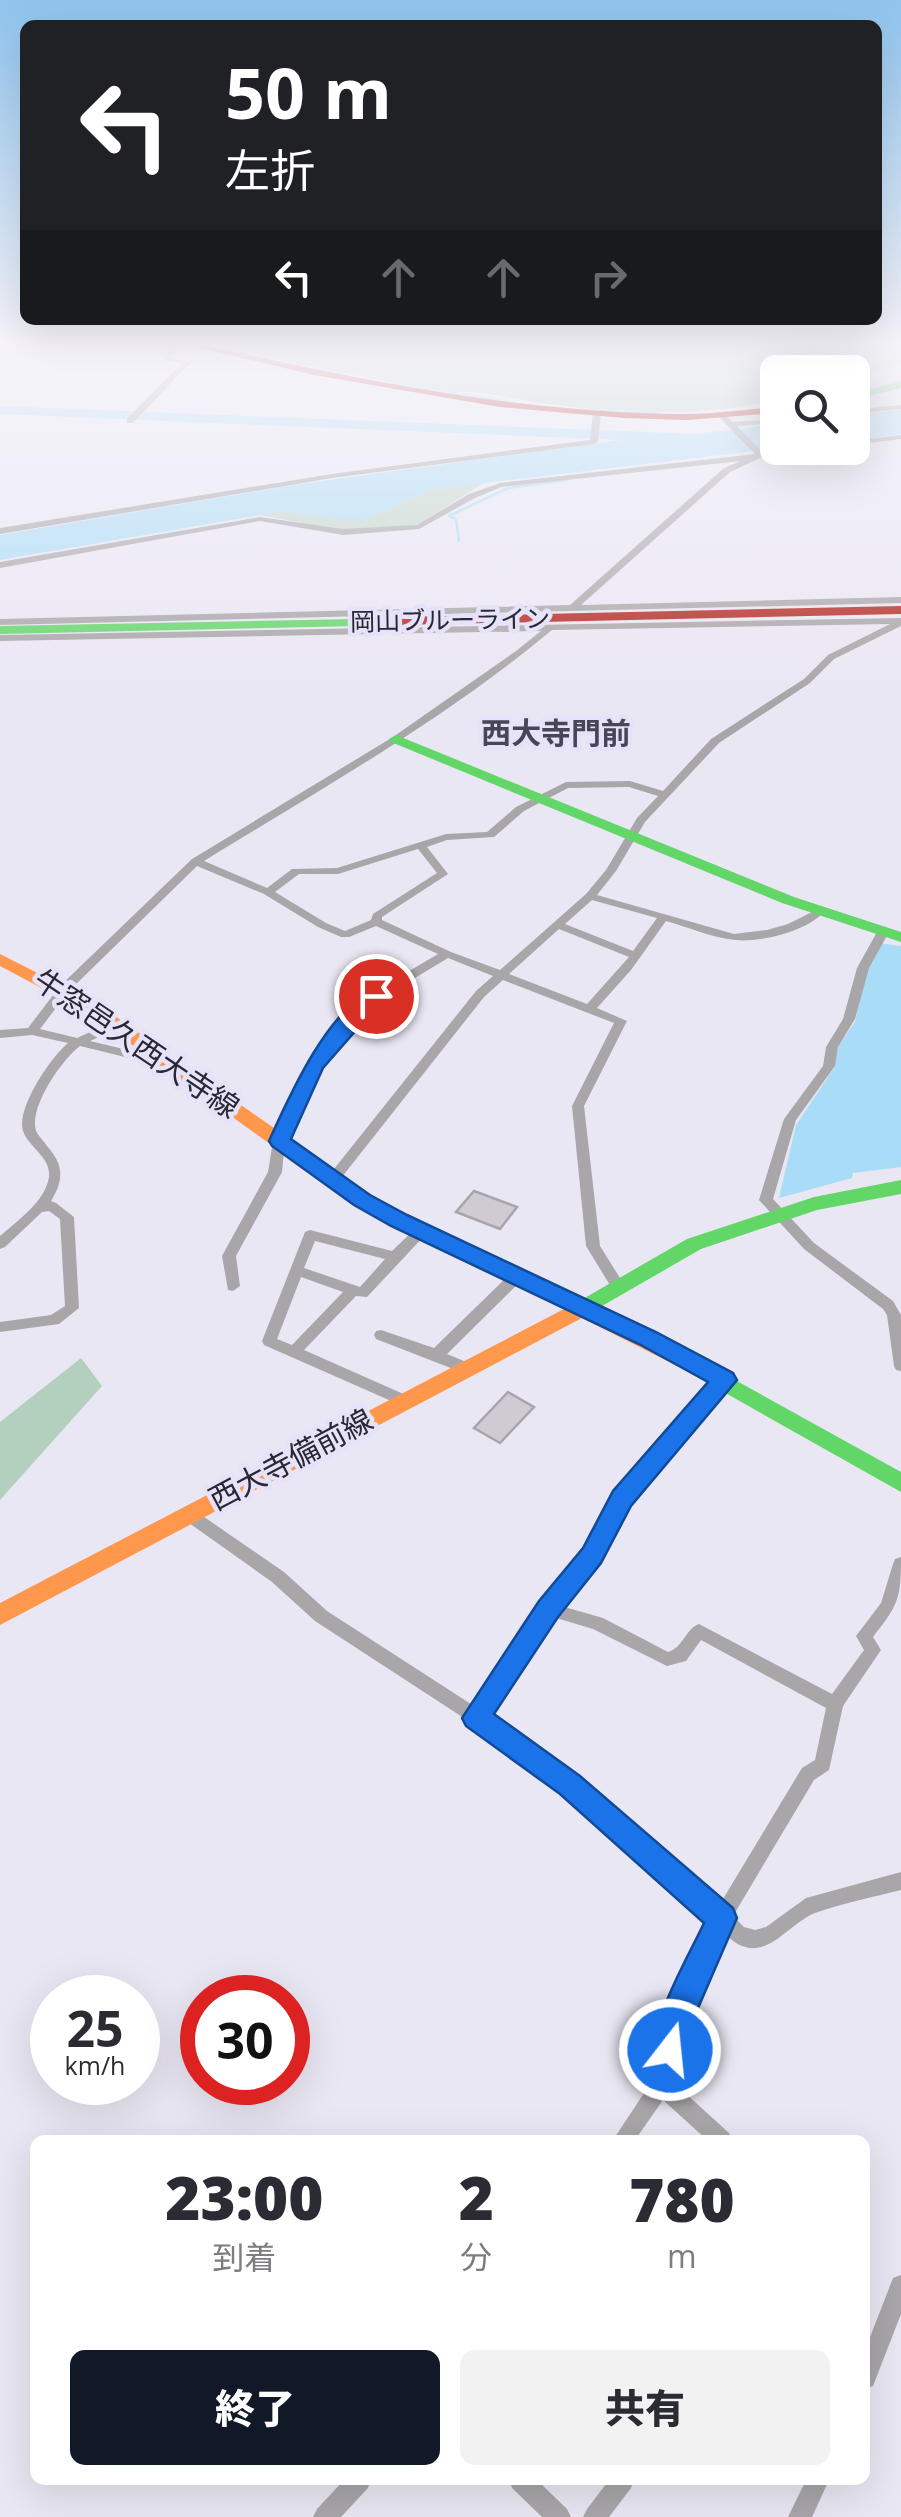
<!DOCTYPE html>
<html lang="ja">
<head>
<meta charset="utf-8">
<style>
	body { margin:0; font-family:"Open Sans","Noto Sans JP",sans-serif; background:#f2f2f3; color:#2b2b33; height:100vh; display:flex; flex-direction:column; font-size:38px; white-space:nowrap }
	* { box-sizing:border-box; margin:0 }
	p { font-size:32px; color:#7c7c81 }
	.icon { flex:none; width:55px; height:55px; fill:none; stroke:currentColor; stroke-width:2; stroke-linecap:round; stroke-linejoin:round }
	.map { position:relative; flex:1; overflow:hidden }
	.side { position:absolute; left:30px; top:2135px; width:840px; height:350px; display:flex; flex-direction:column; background:#fff; border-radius:15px; box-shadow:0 10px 40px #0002 }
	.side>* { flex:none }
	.top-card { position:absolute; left:20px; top:20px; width:862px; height:305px; border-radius:15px; box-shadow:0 10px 40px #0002; background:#202124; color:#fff; overflow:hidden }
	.controls { position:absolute; left:760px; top:355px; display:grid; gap:20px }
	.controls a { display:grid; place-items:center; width:110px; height:110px; border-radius:15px; background:#fff; box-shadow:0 10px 40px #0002; font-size:50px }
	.speed { position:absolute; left:30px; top:1975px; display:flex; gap:20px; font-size:50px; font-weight:700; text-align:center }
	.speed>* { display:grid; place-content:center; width:130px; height:130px; border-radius:50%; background:#fff; box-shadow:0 10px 40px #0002; line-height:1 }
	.speed small { font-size:25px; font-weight:400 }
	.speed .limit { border:15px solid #d22; background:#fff; color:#111 }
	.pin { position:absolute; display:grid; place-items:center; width:85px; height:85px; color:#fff; margin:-42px; border:5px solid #fff; border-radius:50%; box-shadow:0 2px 10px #0007 }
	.me { position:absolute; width:110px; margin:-55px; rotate:16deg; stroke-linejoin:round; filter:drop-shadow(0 0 8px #0008) }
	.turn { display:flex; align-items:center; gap:35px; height:210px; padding:0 40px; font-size:45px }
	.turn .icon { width:130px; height:130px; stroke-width:2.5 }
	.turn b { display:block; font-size:70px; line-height:85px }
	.lanes { display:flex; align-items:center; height:95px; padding:0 40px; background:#0003; justify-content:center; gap:50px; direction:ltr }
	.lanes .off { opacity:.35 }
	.eta { display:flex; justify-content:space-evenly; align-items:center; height:170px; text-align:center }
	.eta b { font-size:60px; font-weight:800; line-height:70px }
	.cta { display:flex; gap:20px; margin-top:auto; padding:20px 40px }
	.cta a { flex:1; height:115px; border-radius:15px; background:#111827; color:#fff; font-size:40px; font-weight:800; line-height:115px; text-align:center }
	.cta a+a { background:#f2f2f3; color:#2b2b33 }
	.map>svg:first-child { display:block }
	.green { fill:#c1d6ca }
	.forest { fill:#b3d0be }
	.water { fill:#a9dcf6 }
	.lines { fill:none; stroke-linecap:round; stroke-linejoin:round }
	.stream { stroke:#a9dcf6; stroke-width:2.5 }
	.canal { fill:#a9dcf6; fill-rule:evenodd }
	.building { fill:#d0cad2; stroke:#a9a4ac; stroke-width:2.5 }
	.street { fill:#a9a6a9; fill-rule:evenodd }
	.fast { fill:#63d668; fill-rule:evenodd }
	.slow { fill:#ff974d; fill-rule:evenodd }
	.jam { fill:#b3261e; fill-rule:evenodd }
	.route { fill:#1a73e8; stroke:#114b97; stroke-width:2.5 }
	.labels { text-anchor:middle; stroke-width:9; stroke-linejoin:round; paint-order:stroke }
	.far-street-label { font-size:25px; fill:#292730; stroke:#e6e2f9 }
	.far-quarter-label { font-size:30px; font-weight:bold; fill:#484557; stroke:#e6e2f9 }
	.street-label { font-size:30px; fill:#292730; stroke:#e6e2f9 }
</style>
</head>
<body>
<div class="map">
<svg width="901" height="2517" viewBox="0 0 901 2517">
	<rect width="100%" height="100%" fill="#eae7f4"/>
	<path class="green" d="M483 483 416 526 339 530 260 515 283 511 335 519H365L434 489Z"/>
	<g class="forest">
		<path d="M235 345H901V363L853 379 852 372H778L777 400C689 420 591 413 502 396 480 391 456 393 434 389 365 378 297 365 230 348Z"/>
		<path d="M81 1358 102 1386 0 1500V1422Z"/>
	</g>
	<g class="water">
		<path d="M0 406 696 434 777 424 779 448 434 489 365 519H335L283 511 0 560V535L293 485 621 440 0 414Z"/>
		<path d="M901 410V434L853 440V415Z"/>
		<path d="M879 943 901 946V1167L853 1173 852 1178 779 1198 796 1125 834 1068 839 1045 855 1022 864 976Z"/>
	</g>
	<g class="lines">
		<g class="stream">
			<path d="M508 488 567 480"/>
			<path d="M459 541 456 519 449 516 508 488"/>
		</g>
		<g class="canal">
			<path d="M200 345H213L297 366 293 368Z"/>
			<path d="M901 380V384L866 393 862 391Z"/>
			<path d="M386 382 505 399 509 401 505 403 389 386H386Z"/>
			<path d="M599 408 654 411 658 413 654 415 602 412H599Z"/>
		</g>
	</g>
	<g class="building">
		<path d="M474 1191 517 1207 500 1229 456 1212Z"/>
		<path d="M508 1392 534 1407 500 1443 474 1428Z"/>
	</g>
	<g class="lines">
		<g class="street">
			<path d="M173 345H179L171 358 191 362 133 423H127V419L182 363 163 359Z"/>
			<path d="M901 405V409L852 414V410Z"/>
			<path d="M597 411 601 413 598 442 594 444 332 478 0 534V528L332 474 590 440 593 413Z"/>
			<path d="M719 413H725L732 422 778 419V423L737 426 762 452 801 448H820L762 457 730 472 581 605 901 597V603L0 625V619L570 605 724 468 741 461 501 487 475 498 419 529 343 535 260 521 0 568V562L260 517 343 529 417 525 469 494 500 483 755 454 719 417Z"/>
			<path d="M901 435V439L852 445V441Z"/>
			<path d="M901 618V626L834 659 810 683 719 743 645 822 616 871 597 895 734 934 767 930 788 924 818 909 824 912C807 931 760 943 735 940 712 938 688 927 666 921L631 970 597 1008 627 1021 584 1106 600 1246 625 1286 623 1290H613L586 1246 572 1106 614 1023 503 980 484 997 338 1182 333 1183 326 1179 476 991 493 976 448 958 380 999 352 1026 319 1067 285 1141 282 1172 236 1256 240 1286 233 1291 228 1290 222 1256 268 1172 273 1141 307 1066 344 1020 372 993 438 954 376 926 349 937H341L318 927 264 894 197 866 68 992 40 1029 77 1038 112 1022H120L122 1025 120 1028 90 1041 170 1060 172 1063 166 1067 80 1046C62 1059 26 1111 37 1133 39 1136 46 1144 47 1146 64 1165 64 1180 51 1201L56 1203 74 1217 79 1308 59 1324 0 1332V1322L51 1315 65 1306 60 1219 49 1211 42 1212 5 1247 0 1249V1236C17 1221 45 1202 49 1177 51 1157 29 1148 23 1131 16 1108 51 1057 68 1043L32 1035 0 1038V1030L28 1028 60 986 192 859 393 737 516 651 541 631 0 641V635ZM890 624 828 655 804 679 711 739 663 791 630 781 566 782 516 807 487 832 446 834 337 868 292 869 267 888 204 861C323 788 445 719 552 630ZM629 787 658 796 637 818 606 870 586 894 500 970 451 952 382 920V917L448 874 427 847 447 840 494 837 524 811 568 788ZM418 849 437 873 373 914 371 920 345 931 326 923 275 892 299 874H338ZM592 900 657 918 633 951 565 924ZM559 929 629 957 587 1004 509 974Z"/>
			<path d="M883 929 889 932 869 968 855 1019 838 1047 835 1066 796 1120 773 1199 814 1243 893 1301 901 1315V1371L896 1370 894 1366 887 1315 883 1309 804 1249 759 1200 784 1119 823 1066 826 1047 843 1019 857 968 877 932Z"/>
			<path d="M421 1226 428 1231 426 1234 367 1297 356 1296 304 1350 408 1396 410 1400 408 1404H398L264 1345 262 1341 305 1232 310 1230 392 1251 416 1228ZM315 1241 385 1259 360 1287 304 1268ZM301 1277 343 1292 292 1345 277 1339Z"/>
			<path d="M517 1271 522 1272 524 1276 522 1280 447 1354 471 1364 473 1368 471 1372H461L376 1339 374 1335 376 1331 381 1330 434 1348 512 1272Z"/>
			<path d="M725 1374 730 1376 732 1380 730 1384 627 1503 598 1560 561 1606 603 1618 668 1652C683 1648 685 1629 699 1624L832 1694 864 1650 856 1636 881 1603 893 1564 895 1559 901 1557C901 1598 899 1604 873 1637L881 1650 843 1706 829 1770 814 1780 733 1916 744 1927 755 1930 766 1927 806 1898 901 1872V1890C873 1897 843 1903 815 1913 785 1925 762 1971 725 1934L686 2022 672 2081 729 2133 732 2140H707L663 2100 635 2140H613L652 2081 666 2021 711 1921 564 1791 470 1722 315 1621 272 1582 182 1518 180 1514 182 1510 188 1508 194 1510 284 1572 327 1611 474 1706 543 1604 586 1550 617 1495 720 1376ZM553 1617 593 1629 667 1666 686 1661 701 1640 826 1708 815 1760 802 1768 720 1904 576 1779 487 1715Z"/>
			<path d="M901 2275V2314L873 2386 865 2389V2350L893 2278Z"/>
			<path d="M344 2480H371L368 2488 341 2517H313L317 2509Z"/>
			<path d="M509 2480H537L567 2509 571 2517H542L512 2488Z"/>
			<path d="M609 2480H634L631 2488 609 2517H583L587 2509Z"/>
			<path d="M806 2480H829L812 2517H788Z"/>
		</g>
		<g class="fast">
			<path d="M901 382V388L852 400V394Z"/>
			<path d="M405 618 407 621 400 625 0 634V626Z"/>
			<path d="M396 735 794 897 901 932V942L782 903 391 742 389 739Z"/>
			<path d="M901 1180V1194L817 1210 701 1249 583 1317H569L566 1312 569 1307 687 1239 814 1197Z"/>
			<path d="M688 1354 901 1472V1492L681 1368 677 1362 681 1356Z"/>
		</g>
		<path class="slow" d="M0 954 95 1002 369 1195 695 1356 699 1362 695 1368H681L582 1318 0 1625V1603L564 1309 355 1205 83 1010 0 966Z"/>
		<g class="jam">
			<path d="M187 345H205C363 381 523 413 686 414 717 414 747 409 778 407V413L687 420 624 418 500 407 314 375Z"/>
			<path d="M901 606V614L400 625 393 621 400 617Z"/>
		</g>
	</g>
	<linearGradient id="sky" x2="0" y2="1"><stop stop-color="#8fc4ee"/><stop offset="0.49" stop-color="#f6f4fa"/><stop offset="1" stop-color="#f6f4fa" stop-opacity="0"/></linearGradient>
	<rect width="901" height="697" fill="url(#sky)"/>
	<path class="route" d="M376 990 386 996 323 1068 291 1139 370 1195 407 1215 656 1332 733 1373 737 1380 631 1506 601 1563 558 1617 494 1714 580 1776 733 1908 737 1918 692 2022 681 2062 670 2067 658 2062C644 2029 689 1956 704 1923L560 1794 466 1726 462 1718 539 1601 583 1548 613 1491 708 1382 639 1344 391 1226 354 1205 272 1146 269 1141C288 1099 329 1005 376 990Z"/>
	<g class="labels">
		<g class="far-street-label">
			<text transform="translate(450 620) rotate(-1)" y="9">岡山ブルーライン</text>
		</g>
		<g class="far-quarter-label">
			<text x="556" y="744">西大寺門前</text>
		</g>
		<g class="street-label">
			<text transform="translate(136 1044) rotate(34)" y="10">牛窓邑久西大寺線</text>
			<text transform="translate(291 1460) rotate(-28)" y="10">西大寺備前線</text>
		</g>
	</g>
</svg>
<div class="controls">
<a><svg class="icon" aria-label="search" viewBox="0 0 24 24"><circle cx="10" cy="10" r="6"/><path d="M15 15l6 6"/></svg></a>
</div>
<div class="speed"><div>25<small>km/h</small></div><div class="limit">30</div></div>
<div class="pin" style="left:376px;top:996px;background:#d93025"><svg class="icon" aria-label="arrive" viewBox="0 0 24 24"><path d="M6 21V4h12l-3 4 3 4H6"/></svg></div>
<svg class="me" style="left:670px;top:2050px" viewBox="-20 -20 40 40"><circle r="17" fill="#1a73e8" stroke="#fff" stroke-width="3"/><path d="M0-11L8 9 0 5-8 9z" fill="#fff"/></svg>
<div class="top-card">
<div class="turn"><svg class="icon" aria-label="left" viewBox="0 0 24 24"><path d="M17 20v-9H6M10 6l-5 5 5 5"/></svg><div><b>50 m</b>左折</div></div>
<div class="lanes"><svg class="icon" aria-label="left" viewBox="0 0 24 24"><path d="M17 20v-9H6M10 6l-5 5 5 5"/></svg><svg class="icon off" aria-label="ahead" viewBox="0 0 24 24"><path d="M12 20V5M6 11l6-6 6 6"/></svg><svg class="icon off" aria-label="ahead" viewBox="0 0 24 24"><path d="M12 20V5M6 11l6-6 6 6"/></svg><svg class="icon off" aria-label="right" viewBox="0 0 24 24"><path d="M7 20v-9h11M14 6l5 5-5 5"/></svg></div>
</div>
<section class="side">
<div class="eta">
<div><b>23:00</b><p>到着</p></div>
<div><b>2</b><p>分</p></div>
<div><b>780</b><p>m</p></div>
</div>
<div class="cta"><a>終了</a><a>共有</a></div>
</section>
</div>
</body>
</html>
